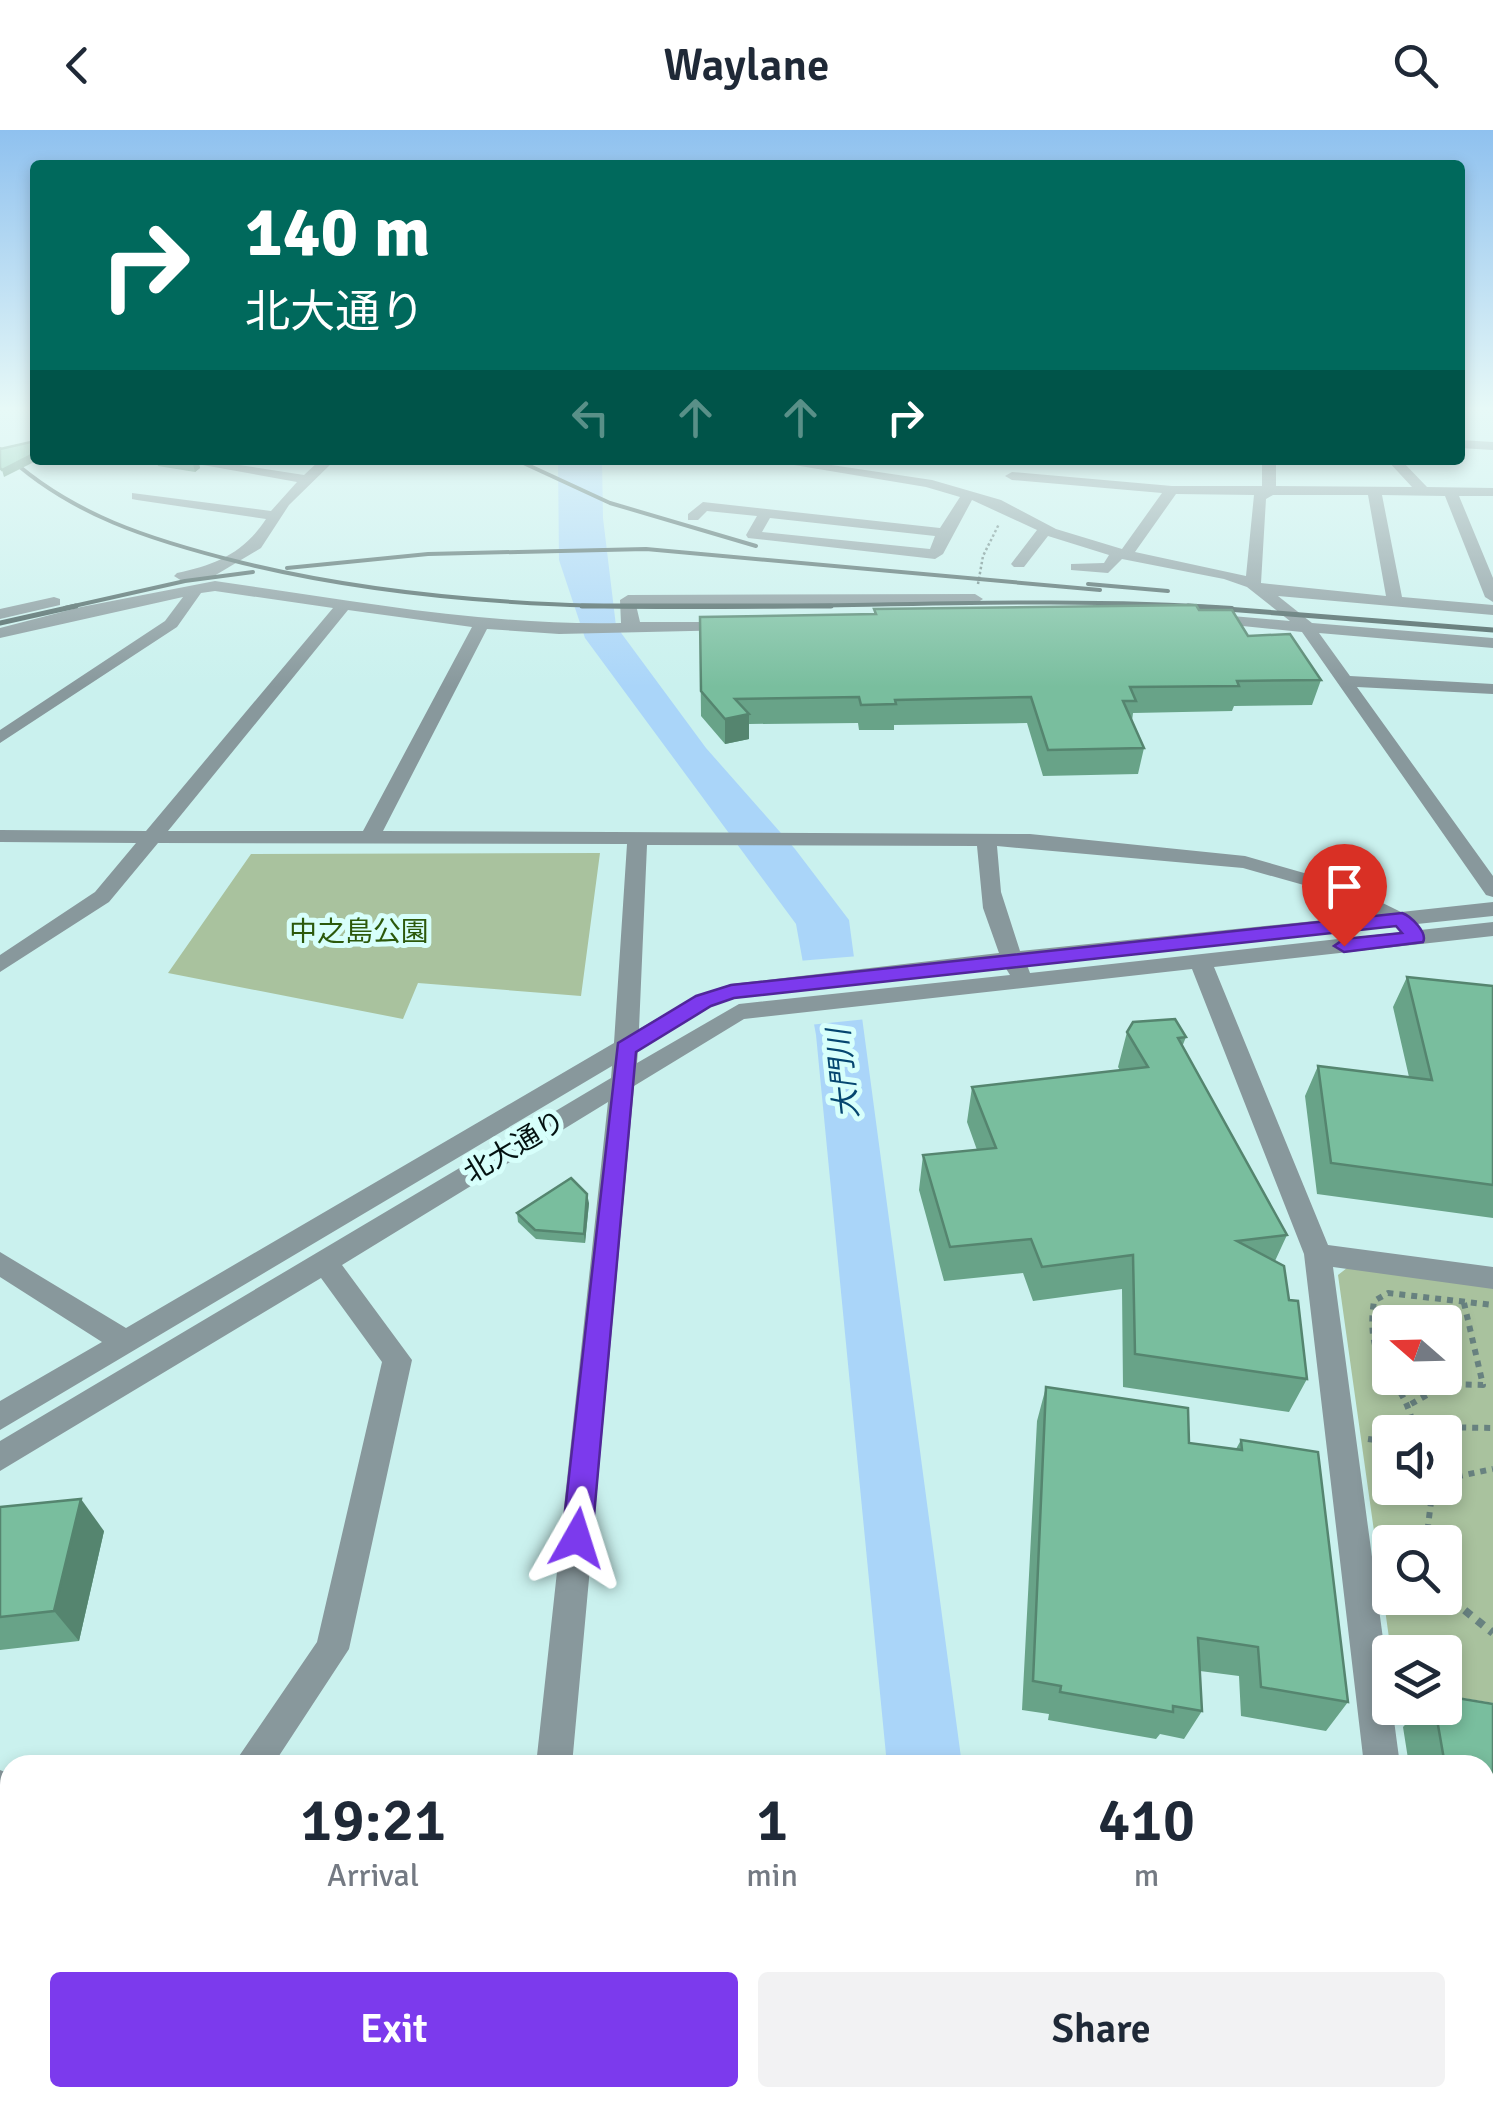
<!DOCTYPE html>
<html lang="en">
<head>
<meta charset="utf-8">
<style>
	body { margin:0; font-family:Signika,"Noto Sans JP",sans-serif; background:#f2f2f3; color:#1f2937; height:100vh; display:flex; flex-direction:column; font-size:38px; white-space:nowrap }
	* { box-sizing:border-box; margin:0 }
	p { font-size:32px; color:#747a83 }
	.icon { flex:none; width:55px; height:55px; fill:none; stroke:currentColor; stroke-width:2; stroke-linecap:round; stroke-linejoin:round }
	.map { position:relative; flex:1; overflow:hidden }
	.side { position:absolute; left:0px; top:1625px; width:1495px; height:352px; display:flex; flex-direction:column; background:#fff; border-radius:30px 30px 0 0; box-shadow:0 5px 15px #0003 }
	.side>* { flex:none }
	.hud { position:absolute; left:30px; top:30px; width:1435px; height:305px; border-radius:10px; box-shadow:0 5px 15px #0003; background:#00695c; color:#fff; overflow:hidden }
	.needle { width:65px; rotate:290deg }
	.buttons { position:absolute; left:1372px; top:1175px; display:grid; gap:20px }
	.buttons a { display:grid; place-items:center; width:90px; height:90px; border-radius:10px; background:#fff; box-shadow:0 5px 15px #0003; font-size:50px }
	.pin { position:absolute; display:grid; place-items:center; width:85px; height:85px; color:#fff; margin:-102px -42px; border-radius:50% 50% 50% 0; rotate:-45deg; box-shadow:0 0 10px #0007 }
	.pin .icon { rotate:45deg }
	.me { position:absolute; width:110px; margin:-55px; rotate:6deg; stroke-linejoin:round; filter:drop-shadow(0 0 8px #0008) }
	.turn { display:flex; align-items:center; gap:35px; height:210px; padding:0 50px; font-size:45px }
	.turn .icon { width:130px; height:130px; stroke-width:2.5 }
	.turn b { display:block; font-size:70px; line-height:85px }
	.lanes { display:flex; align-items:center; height:95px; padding:0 50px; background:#0003; justify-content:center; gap:50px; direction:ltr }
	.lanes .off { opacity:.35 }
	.eta { display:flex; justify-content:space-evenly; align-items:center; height:170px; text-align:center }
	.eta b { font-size:60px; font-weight:600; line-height:70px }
	.action { display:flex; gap:20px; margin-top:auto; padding:20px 50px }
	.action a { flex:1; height:115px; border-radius:10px; background:#7c3aed; color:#fff; font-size:40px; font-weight:600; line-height:115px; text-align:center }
	.action a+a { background:#f2f2f3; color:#1f2937 }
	header { display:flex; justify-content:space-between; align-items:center; height:130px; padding:0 50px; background:#fff; font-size:45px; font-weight:600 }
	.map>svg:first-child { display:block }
	.green { fill:#a9c29e; fill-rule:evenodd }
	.water { fill:#aad5f9 }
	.pier { fill:#caf1ee }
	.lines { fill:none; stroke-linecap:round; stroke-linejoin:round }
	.path-far2 { stroke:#688280; stroke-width:2.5; stroke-dasharray:2.5 2.5; stroke-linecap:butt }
	.path-far1 { stroke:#688280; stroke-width:6; stroke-dasharray:6 6; stroke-linecap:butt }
	.path { stroke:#688280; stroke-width:8; stroke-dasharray:8 8; stroke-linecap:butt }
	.minor { fill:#88989c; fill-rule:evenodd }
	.rail-far1 { stroke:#4a6160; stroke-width:4 }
	.rail { stroke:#4a6160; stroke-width:5 }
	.wall { fill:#68a388 }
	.shaded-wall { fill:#55856f }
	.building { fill:#79be9e; stroke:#55856f; stroke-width:2.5 }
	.route { fill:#7c3aed; stroke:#51269a; stroke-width:2.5 }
	.labels { text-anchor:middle; stroke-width:10; stroke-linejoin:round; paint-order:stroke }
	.park-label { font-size:28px; fill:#2c590b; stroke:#d7fffb }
	.street-label { font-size:28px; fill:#041211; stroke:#d7fffb }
	.water-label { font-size:30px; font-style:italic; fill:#054670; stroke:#d7fffb }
</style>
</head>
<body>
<header><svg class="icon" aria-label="back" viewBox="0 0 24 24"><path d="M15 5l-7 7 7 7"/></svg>Waylane<svg class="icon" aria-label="search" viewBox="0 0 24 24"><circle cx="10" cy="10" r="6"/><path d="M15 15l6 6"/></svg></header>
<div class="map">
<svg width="1493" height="1976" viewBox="0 0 1493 1976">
	<rect width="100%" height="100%" fill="#caf1ee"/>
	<g class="green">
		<path d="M600 723 581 866 418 853 403 889 168 843 251 724Z"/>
		<path d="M1347 1138 1493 1158V1573L1445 1565V1522H1391L1338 1145ZM1390 1192H1445V1248H1390ZM1390 1302H1445V1358H1390ZM1390 1412H1445V1468H1390Z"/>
	</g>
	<path class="water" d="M558 330H602L603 388 616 496 706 618 795 719 849 790 962 1635H887L816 905 796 794 585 508 559 430Z"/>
	<path class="pier" d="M859 826 867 889 809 895 798 831Z"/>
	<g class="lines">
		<path class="path-far2" d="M978 454 983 426 999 394"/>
		<g class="path-far1">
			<path d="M1411 1274 1446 1254 1483 1255 1464 1173"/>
			<path d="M1414 1302C1408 1247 1363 1243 1374 1171L1388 1163 1493 1175"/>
			<path d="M1426 1302 1432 1297 1493 1298"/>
			<path d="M1368 1309 1390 1312"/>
			<path d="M1445 1349 1493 1339"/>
			<path d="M1431 1372 1440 1358"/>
			<path d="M1426 1412 1431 1372 1427 1358"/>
		</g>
		<path class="path" d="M1445 1456 1452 1470 1493 1503"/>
		<g class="minor">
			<path d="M1460 310 1493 312V320L1460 318Z"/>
			<path d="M175 330H207L304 345 320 330H335L289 375 261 418 214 446 182 451 174 446 177 443C215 435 244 423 266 389L137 370 132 369V363L271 381 297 352Z"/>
			<path d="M764 330H798L932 350 1001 370 1056 399 1122 419 1162 363 1012 350 1005 346 1012 342 1172 356H1262V330H1276V356L1412 357 1387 330H1401L1427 357 1493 358V366H1459L1493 448V472L1485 467 1445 366 1382 365 1402 467 1493 475V485L1278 466 1312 493 1493 508V518L1319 503 1350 546 1493 554V564L1357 557 1493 746V767L1486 765 1302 502 1203 492V486L1209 484 1290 491 1247 457 1224 449 1122 429 1108 443 1071 440V434L1104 433 1109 425 1048 406 1024 437H1014L1011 434 1037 400 972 370 943 424 935 429 748 408 746 405 757 386 707 381 698 390H688V384L703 372 940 398 960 367 926 357ZM1176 364 1254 365 1246 446 1135 422ZM1273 365H1368L1386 466 1261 453 1266 369ZM770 388 935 406 930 419 762 402Z"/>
			<path d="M215 451C350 470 485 496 621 493L620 470 628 465 975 464 983 469 975 474 636 475 640 492H740L742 495 734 500 559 504 487 499 383 701 1030 704 1245 726 1346 755 1401 782 1493 772V786L1027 835 1030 843 1493 792V806L1214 837 1328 1115 1493 1137V1159L1333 1137 1400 1635H1364L1304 1124 1192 839 744 889 634 956 572 1635H536L608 972 342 1135 412 1230 349 1519 273 1635H233L317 1512 382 1232 321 1148 0 1341V1311L611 948 612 936 0 1300V1271L102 1212 0 1147V1122L126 1198 614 913 627 714 158 713 109 772 0 842V825L95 762 136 713 0 712V700L146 701 333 478 215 461 201 463 177 497 0 613V600L165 491 183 467 0 508V498L81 477ZM348 480 472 497 363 701H168ZM647 715 977 716 983 778 999 823 731 854 696 866 639 899ZM997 716 1243 738 1332 763 1373 785 1020 821 1001 762ZM1005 837 1010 845 739 874 637 933 638 921 712 876 735 868Z"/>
			<path d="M54 467 60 469V475L0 489V479Z"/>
			<path d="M0 1640 10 1644V1681L0 1677Z"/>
			<path d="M0 1694 10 1698V1737L0 1733Z"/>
			<path d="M10 1966V1968H53L50 1976H6Z"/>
			<path d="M428 1968H471L468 1976H425Z"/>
			<path d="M537 1968H595L598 1976H540Z"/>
			<path d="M661 1968H719L722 1976H664Z"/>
			<path d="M1402 1968H1444L1445 1976H1403Z"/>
		</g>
		<g class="rail-far1">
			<path d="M0 319C67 385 154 411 243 433 568 512 902 456 1232 478"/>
			<path d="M517 330 610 373 756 416"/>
			<path d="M287 438 428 424 646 419 1100 460"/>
			<path d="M1088 454 1168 461"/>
			<path d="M65 478 185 451 253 442"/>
		</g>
		<g class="rail">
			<path d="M582 476H831"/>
			<path d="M1188 476 1493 500"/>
			<path d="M0 493 76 476"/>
		</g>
	</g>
	<g class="wall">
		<path d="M156 330H198L200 338 195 342 158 336Z"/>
		<path d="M874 479 1199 480 1248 506 1321 550 1312 575 1234 576 1232 581 1133 583 1132 591 1144 618 1138 644 1043 646 1027 593 894 595V600H859L858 593 749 594V609L725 614 701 586 700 487 874 484Z"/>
		<path d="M1407 847 1493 856V1088L1317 1064 1305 966 1318 936 1409 947 1393 877Z"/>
		<path d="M1127 902 1186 907 1182 917 1287 1105 1275 1131 1289 1170 1307 1249 1289 1282 1123 1257 1122 1159 1033 1171 1023 1143 944 1151 919 1060 923 1025 977 1020 967 992 972 957 1120 940 1118 937Z"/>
		<path d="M589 1073 585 1113 536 1109 518 1092 517 1083Z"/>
		<path d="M1046 1257 1189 1313 1236 1319 1241 1310 1348 1572 1326 1601 1241 1586 1239 1546 1200 1541 1202 1581 1184 1609 1160 1604 1156 1609 1048 1590 1049 1584 1022 1580 1037 1291Z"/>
		<path d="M0 1377 104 1401 79 1511 0 1520Z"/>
		<path d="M1493 1574V1943L1485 1941V1635H1409L1403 1597 1421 1578Z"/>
	</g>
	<g class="shaded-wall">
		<path d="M35 323V330H38L4 347 2 340Z"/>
		<path d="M192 330H198L200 338 195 342Z"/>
		<path d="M749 584V609L725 614V589Z"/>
		<path d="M587 1064 589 1073 585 1113 584 1104Z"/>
		<path d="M81 1369 104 1401 79 1511 54 1481Z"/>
	</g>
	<g class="building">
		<path d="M35 311V323L2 340 0 338V319Z"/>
		<path d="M1196 475 1199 480H1232L1248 506 1290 504 1321 550 1237 551 1239 556 1130 557 1136 571H1123L1144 618 1048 620 1031 567 895 570 896 574 861 575 859 567 735 569 749 584 725 589 701 561 700 487 876 484 874 479Z"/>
		<path d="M1407 847 1493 856V1055L1331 1033 1318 936 1432 950Z"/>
		<path d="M1175 889 1186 907 1178 908 1287 1105 1237 1111 1284 1136 1289 1170 1298 1171 1307 1249 1135 1224 1133 1125 1042 1137 1031 1109 950 1117 923 1025 996 1018 972 957 1148 937 1127 902 1133 892Z"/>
		<path d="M571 1048 587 1064 584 1104 535 1100 517 1083Z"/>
		<path d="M1046 1257 1188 1278 1189 1313 1242 1320 1241 1310 1318 1322 1348 1572 1261 1557 1258 1517 1198 1508 1202 1581 1173 1576V1582L1060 1562 1061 1556 1033 1551Z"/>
		<path d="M81 1369 54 1481 0 1487V1377Z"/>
		<path d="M1445 1566 1493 1574V1914H1491L1485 1878V1635H1445L1435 1578H1445Z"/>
	</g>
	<linearGradient id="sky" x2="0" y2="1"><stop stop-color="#8fc1ef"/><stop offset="0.5" stop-color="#e7f9f7"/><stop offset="1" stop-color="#e7f9f7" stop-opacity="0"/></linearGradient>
	<rect width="1493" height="557" fill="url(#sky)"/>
	<path class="route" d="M1402 783C1411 786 1428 803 1423 812L1344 822 1334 816 1344 809 1402 803 1396 796 734 868 711 876 636 922 592 1408 587 1417 577 1421 567 1417 562 1408 618 913 696 866 731 855Z"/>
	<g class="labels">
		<g class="park-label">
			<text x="359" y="811">中之島公園</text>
		</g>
		<g class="street-label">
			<text transform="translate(514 1016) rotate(-31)" y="10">北大通り</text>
		</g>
		<g class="water-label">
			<text transform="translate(843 944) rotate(-96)" y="10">大門川</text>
		</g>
	</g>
</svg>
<div class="buttons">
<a><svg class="needle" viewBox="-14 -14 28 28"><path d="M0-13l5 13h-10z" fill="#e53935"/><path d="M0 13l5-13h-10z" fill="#747a83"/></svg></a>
<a><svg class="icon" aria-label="sound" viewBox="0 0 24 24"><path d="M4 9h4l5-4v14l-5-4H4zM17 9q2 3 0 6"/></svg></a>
<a><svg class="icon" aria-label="search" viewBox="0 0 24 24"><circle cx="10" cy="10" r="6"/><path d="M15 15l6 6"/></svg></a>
<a><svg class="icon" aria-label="layers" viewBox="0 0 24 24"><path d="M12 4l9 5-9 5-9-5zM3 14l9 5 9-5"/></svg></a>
</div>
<div class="pin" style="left:1344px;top:816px;background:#d93025"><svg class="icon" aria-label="arrive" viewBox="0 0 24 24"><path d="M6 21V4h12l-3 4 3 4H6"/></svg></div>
<svg class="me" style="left:577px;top:1408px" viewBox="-20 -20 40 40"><path d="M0-17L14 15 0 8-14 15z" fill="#7c3aed" stroke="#fff" stroke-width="4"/></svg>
<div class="hud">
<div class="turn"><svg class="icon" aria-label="right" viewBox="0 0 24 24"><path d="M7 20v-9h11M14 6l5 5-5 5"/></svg><div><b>140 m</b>北大通り</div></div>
<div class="lanes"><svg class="icon off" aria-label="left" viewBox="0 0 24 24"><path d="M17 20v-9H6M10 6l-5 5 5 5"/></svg><svg class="icon off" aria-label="ahead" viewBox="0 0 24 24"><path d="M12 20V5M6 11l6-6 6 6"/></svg><svg class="icon off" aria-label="ahead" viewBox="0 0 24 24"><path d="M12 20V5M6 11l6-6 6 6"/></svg><svg class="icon" aria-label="right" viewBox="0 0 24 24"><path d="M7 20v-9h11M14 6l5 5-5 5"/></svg></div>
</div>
<section class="side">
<div class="eta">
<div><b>19:21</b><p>Arrival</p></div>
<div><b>1</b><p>min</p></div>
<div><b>410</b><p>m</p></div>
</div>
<div class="action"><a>Exit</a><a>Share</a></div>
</section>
</div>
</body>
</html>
